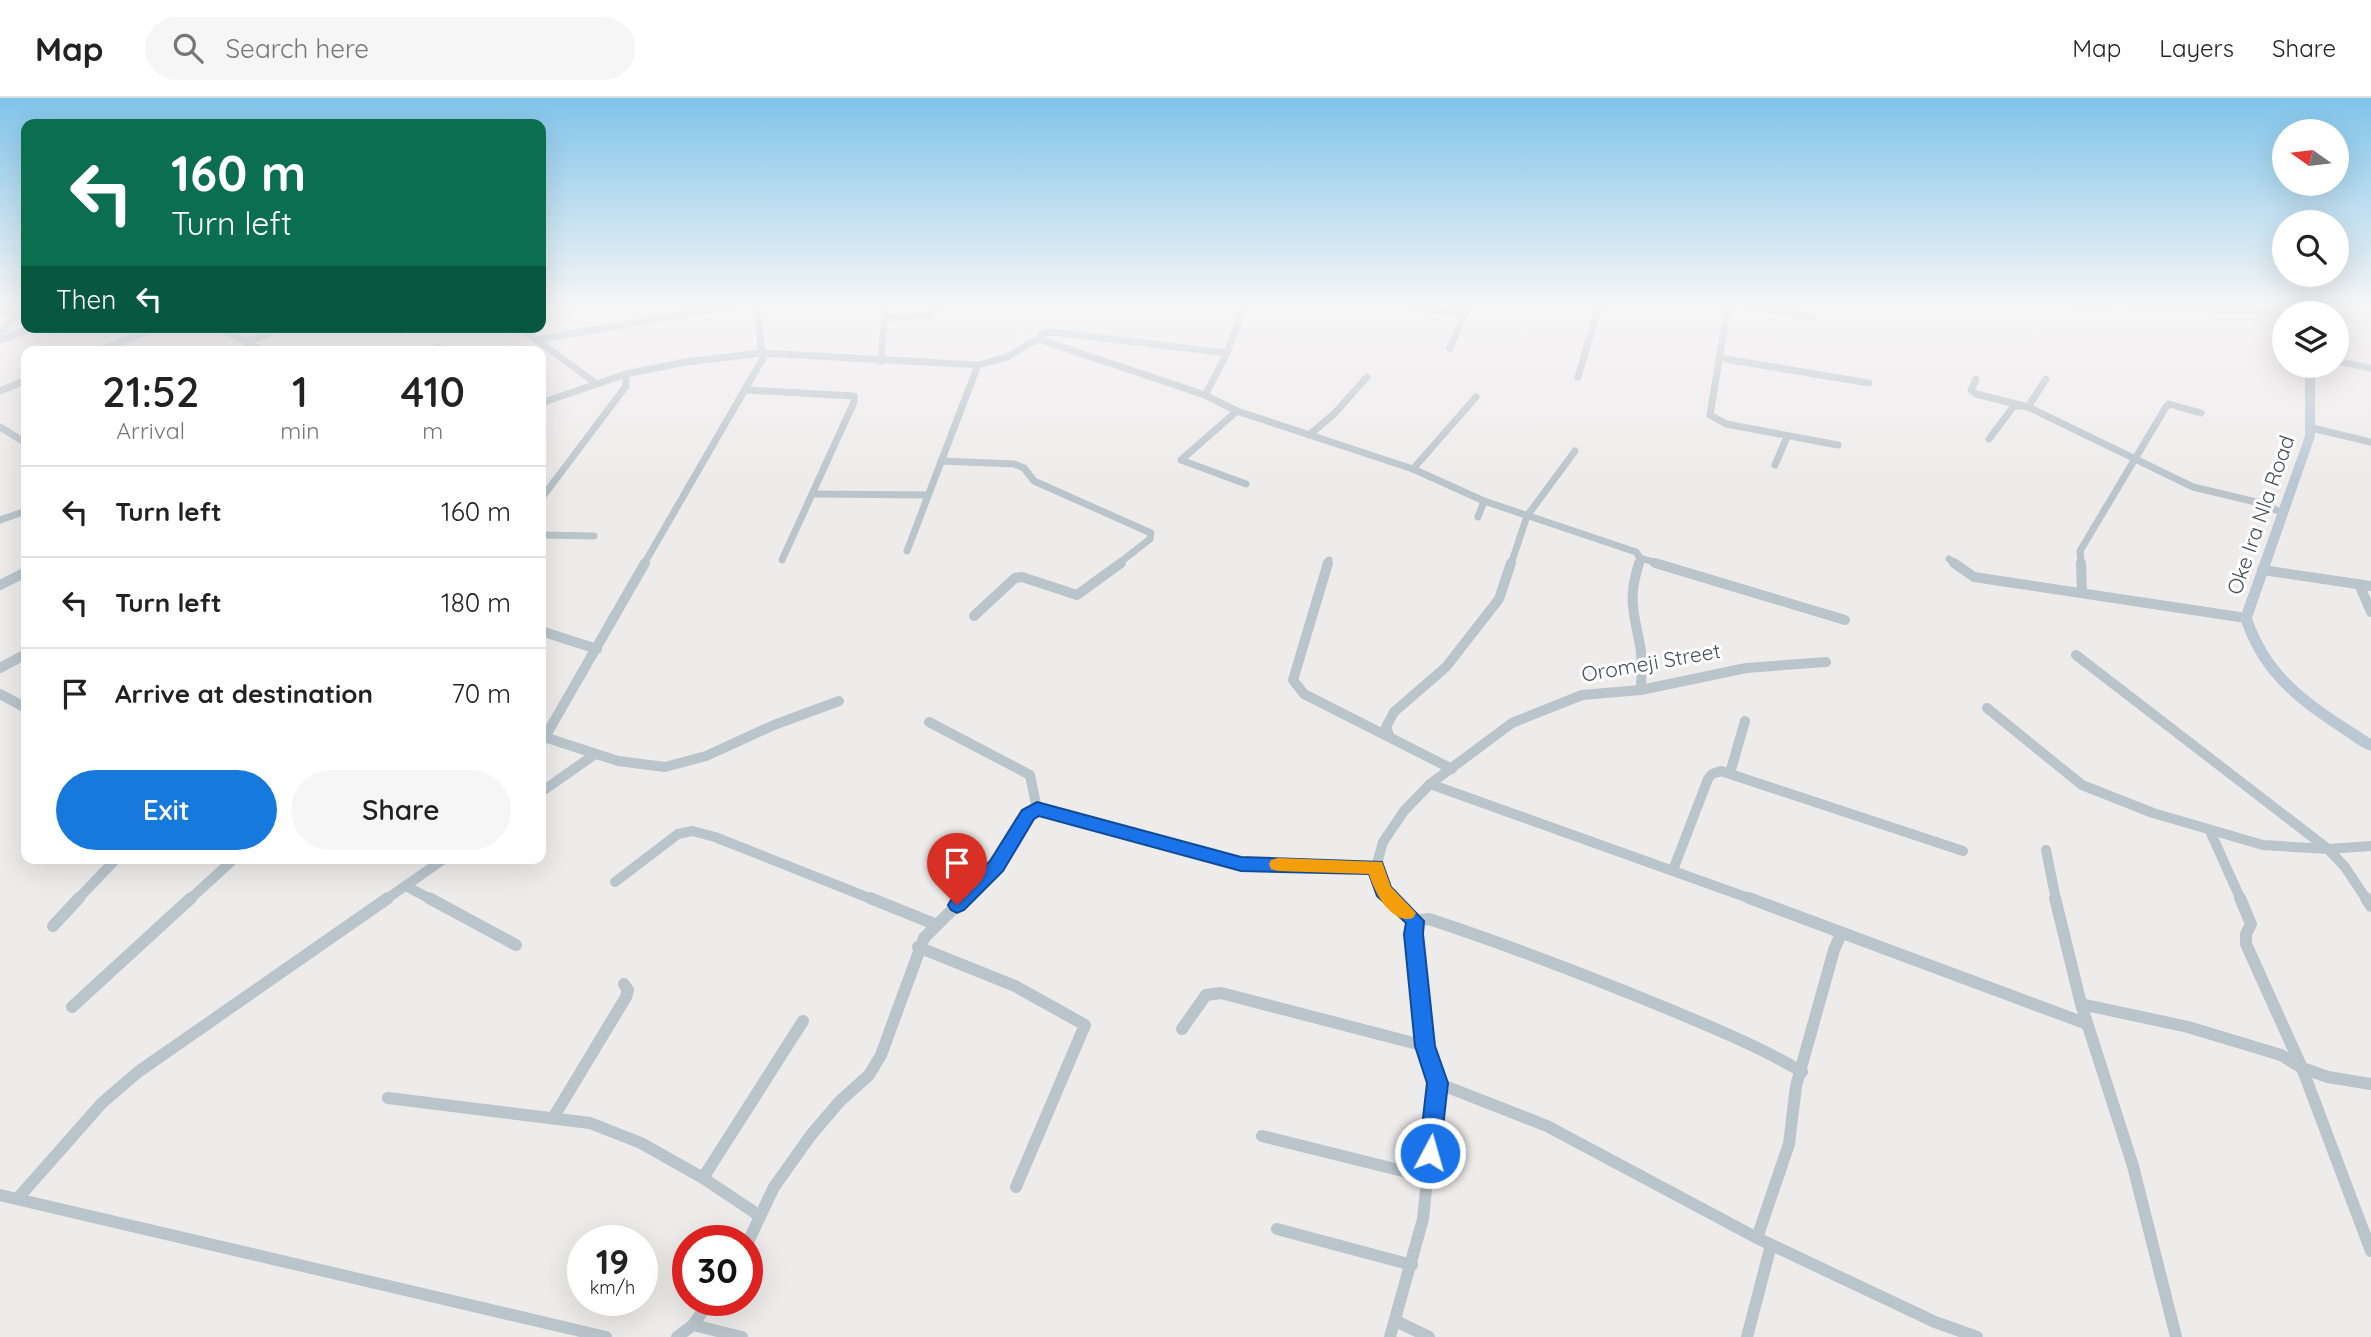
<!DOCTYPE html>
<html lang="en">
<head>
<meta charset="utf-8">
<style>
	body { margin:0; font-family:Quicksand,sans-serif; background:#f6f6f6; color:#222; height:100vh; display:flex; flex-direction:column; font-size:26px; white-space:nowrap }
	* { box-sizing:border-box; margin:0 }
	p { font-size:23px; color:#767676 }
	.icon { flex:none; width:38px; height:38px; fill:none; stroke:currentColor; stroke-width:2; stroke-linecap:round; stroke-linejoin:round }
	.map { position:relative; flex:1; overflow:hidden }
	.panel { position:absolute; left:21px; top:248px; width:525px; height:518px; display:flex; flex-direction:column; background:#fff; border-radius:14px; box-shadow:0 7px 28px #0002 }
	.panel>* { flex:none }
	.guide { position:absolute; left:21px; top:21px; width:525px; height:214px; border-radius:14px; box-shadow:0 7px 28px #0002; background:#0b6e4f; color:#fff; overflow:hidden }
	.needle { width:46px; rotate:284deg }
	.controls { position:absolute; left:2272px; top:21px; display:grid; gap:14px }
	.controls a { display:grid; place-items:center; width:77px; height:77px; border-radius:50%; background:#fff; box-shadow:0 7px 28px #0002; font-size:35px }
	.speed { position:absolute; left:567px; top:1127px; display:flex; gap:14px; font-size:35px; font-weight:700; text-align:center }
	.speed>* { display:grid; place-content:center; width:91px; height:91px; border-radius:50%; background:#fff; box-shadow:0 7px 28px #0002; line-height:1 }
	.speed small { font-size:18px; font-weight:400 }
	.speed .limit { border:10px solid #d22; background:#fff; color:#111 }
	.pin { position:absolute; display:grid; place-items:center; width:60px; height:60px; color:#fff; margin:-72px -30px; border-radius:50% 50% 50% 0; rotate:-45deg; box-shadow:0 0 7px #0007 }
	.pin .icon { rotate:45deg }
	.me { position:absolute; width:77px; margin:-38px; rotate:6deg; stroke-linejoin:round; filter:drop-shadow(0 0 5px #0008) }
	.turn { display:flex; align-items:center; gap:24px; height:147px; padding:0 35px; font-size:32px }
	.turn .icon { width:91px; height:91px; stroke-width:2.5 }
	.turn b { display:block; font-size:49px; line-height:60px }
	.then { display:flex; align-items:center; height:66px; padding:0 35px; background:#0003; gap:14px; font-size:26px }
	.eta { display:flex; justify-content:space-evenly; align-items:center; height:119px; text-align:center }
	.eta b { font-size:42px; font-weight:600; line-height:49px }
	.action { display:flex; gap:14px; margin-top:auto; padding:14px 35px }
	.action a { flex:1; height:80px; border-radius:42px; background:#1779dc; color:#fff; font-size:28px; font-weight:600; line-height:80px; text-align:center }
	.action a+a { background:#f6f6f6; color:#222 }
	ul { padding:0; list-style:none }
	li { display:flex; align-items:center; gap:21px; height:91px; padding:0 35px; border-top:2px solid #e0e0e0 }
	li div { flex:1 }
	li b { display:block; font-size:26px }
	li em { font-style:normal }
	header { display:flex; align-items:center; gap:42px; box-sizing:border-box; height:98px; padding:0 35px; background:#fff; border-bottom:2px solid #e0e0e0 }
	header strong { font-size:33px }
	nav { display:flex; gap:38px; margin-inline-start:auto; font-size:24px }
	.search { width:490px; height:63px; background:#f6f6f6; display:flex; align-items:center; gap:18px; box-sizing:border-box; padding:0 24px; border-radius:38px; color:#767676; font-size:26px }
	.map>svg:first-child { display:block }
	.lines { fill:none; stroke-linecap:round; stroke-linejoin:round }
	.street-far2 { stroke:#b9c4cb; stroke-width:7 }
	.street-far1 { stroke:#b9c4cb; stroke-width:10 }
	.street { stroke:#b9c4cb; stroke-width:12 }
	.secondary { fill:#bbc8d3; fill-rule:evenodd }
	.route { fill:#1a73e8; stroke:#114b97; stroke-width:2 }
	.slow { fill:#f59e0b }
	.labels { text-anchor:middle; stroke-width:6; stroke-linejoin:round; paint-order:stroke }
	.street-label { font-size:21px; fill:#445059; stroke:#fff }
</style>
</head>
<body>
<header>
<strong>Map</strong>
<div class="search"><svg class="icon" aria-label="search" viewBox="0 0 24 24"><circle cx="10" cy="10" r="6"/><path d="M15 15l6 6"/></svg>Search here</div>
<nav><a>Map</a><a>Layers</a><a>Share</a></nav>
</header>
<div class="map">
<svg width="2371" height="1239" viewBox="0 0 2371 1239">
	<rect width="100%" height="100%" fill="#eeebeb"/>
	<g class="lines">
		<g class="street-far2">
			<path d="M757 208 762 255"/>
			<path d="M1408 208 1464 217"/>
			<path d="M1728 208 1710 317 1726 326 1838 347"/>
			<path d="M1747 208 1812 219"/>
			<path d="M2073 208H2109"/>
			<path d="M2128 208 2277 214"/>
			<path d="M0 215H16L0 237"/>
			<path d="M884 221 929 217 942 208"/>
			<path d="M218 229 265 254"/>
			<path d="M519 229 597 286"/>
			<path d="M400 233 408 229"/>
			<path d="M0 242 35 229"/>
			<path d="M536 242 732 208"/>
			<path d="M1041 242 1042 236 1052 234 1227 255"/>
			<path d="M247 244 284 229"/>
			<path d="M438 250 449 254"/>
			<path d="M1450 250 1468 208"/>
			<path d="M95 254 158 229"/>
			<path d="M1719 260 1869 285"/>
			<path d="M881 263 885 208"/>
			<path d="M2336 263 2371 270"/>
			<path d="M1578 279 1599 208"/>
			<path d="M1976 281 1971 292 1976 296 2028 309 2193 389 2256 404 2281 414"/>
			<path d="M747 292 854 298V304L782 462"/>
			<path d="M0 293 26 282"/>
			<path d="M1205 297 1227 255 1244 208"/>
			<path d="M541 305 626 276 686 264 762 255 978 267"/>
			<path d="M2028 309 2046 281"/>
			<path d="M1237 313 1181 362 1246 386"/>
			<path d="M0 329 26 345"/>
			<path d="M2312 330 2371 344"/>
			<path d="M1309 337 1334 316 1367 279"/>
			<path d="M1989 341 2014 308H2021"/>
			<path d="M941 363 1014 366 1024 370 1034 383 1151 435 1150 441 1118 466"/>
			<path d="M1775 367 1787 339"/>
			<path d="M1413 371 1476 299"/>
			<path d="M812 396 928 397"/>
			<path d="M541 401 626 288V276"/>
			<path d="M1478 419 1484 403"/>
			<path d="M0 422 26 413"/>
			<path d="M541 437 594 438"/>
			<path d="M907 453 978 267 1007 259 1036 242H1041L1205 297 1237 313 1413 371 1484 403 1636 454 1640 460 1661 466"/>
			<path d="M1949 461 1956 466"/>
			<path d="M644 466 766 255"/>
			<path d="M1328 466 1329 462"/>
			<path d="M1511 466 1527 418 1575 353"/>
			<path d="M1638 466 1640 460"/>
			<path d="M2081 466 2080 453 2166 309 2169 306 2201 315"/>
		</g>
		<g class="street-far1">
			<path d="M1328 465 1293 582 1304 596 1452 671"/>
			<path d="M1639 465C1628 500 1633 512 1640 547 1643 561 1641 578 1641 592"/>
			<path d="M1655 465 1845 522"/>
			<path d="M1954 465 1974 479 2246 520"/>
			<path d="M2081 465 2082 495"/>
			<path d="M2262 472 2371 488"/>
			<path d="M2359 486 2371 514"/>
			<path d="M0 487 26 474"/>
			<path d="M974 518 1015 480 1022 479 1077 497 1121 465"/>
			<path d="M541 533 597 551"/>
			<path d="M2076 557 2328 751 2345 769 2367 802"/>
			<path d="M0 570 26 556"/>
			<path d="M0 596 26 610"/>
			<path d="M1987 610 2082 687 2153 715 2263 747 2328 751 2371 748"/>
			<path d="M929 624 1030 677 1037 711"/>
			<path d="M1389 637 1386 629 1394 614 1446 569 1499 501 1511 465"/>
			<path d="M541 638 618 663 665 669 706 658 774 627 839 603"/>
			<path d="M545 639 645 465"/>
			<path d="M1730 675 1745 623"/>
			<path d="M1430 686 1754 802"/>
			<path d="M541 694 594 657"/>
			<path d="M2210 733 2241 802"/>
			<path d="M2046 752 2056 802"/>
			<path d="M1673 772 1708 681 1712 676 1721 673 1963 753"/>
			<path d="M615 784 678 736 692 733 715 739 874 802"/>
			<path d="M406 788 432 802"/>
			<path d="M77 802 116 761"/>
			<path d="M189 802 234 761"/>
			<path d="M385 802 444 761"/>
			<path d="M963 802 997 768 1028 717 1037 711 1241 766 1376 769"/>
			<path d="M1393 802 1383 793 1377 779 1376 769 1383 744 1404 713 1430 686 1512 625 1582 597 1641 592 1746 570 1826 564"/>
		</g>
		<g class="street">
			<path d="M429 800 516 847"/>
			<path d="M870 800 937 827"/>
			<path d="M1391 800 1415 823"/>
			<path d="M1749 800 2087 926"/>
			<path d="M2055 800 2081 906 2133 1068 2176 1239"/>
			<path d="M2240 800 2251 826 2246 836V846L2302 970 2371 1153"/>
			<path d="M2366 800 2371 808"/>
			<path d="M1415 823 1429 821C1511 848 1591 879 1671 912 1715 931 1761 949 1802 974"/>
			<path d="M53 828 79 800"/>
			<path d="M918 849 1015 888 1085 927 1016 1089"/>
			<path d="M2081 906 2188 929 2281 957 2302 970 2328 979 2371 986"/>
			<path d="M72 909 191 800"/>
			<path d="M1182 931 1206 897 1221 895 1425 948"/>
			<path d="M1437 985 1547 1028 1757 1140 1935 1224 1977 1239"/>
			<path d="M388 1000 590 1025 641 1045 703 1080 760 1118"/>
			<path d="M553 1020 626 899 628 892 624 886"/>
			<path d="M1262 1038 1427 1079"/>
			<path d="M703 1080 803 923"/>
			<path d="M0 1097 606 1239"/>
			<path d="M18 1100 102 1005 138 974 388 800"/>
			<path d="M1277 1131 1412 1167"/>
			<path d="M1757 1140 1789 1046 1796 988 1834 852 1841 836"/>
			<path d="M747 1146 774 1089 811 1037 840 1003 869 977 881 957 924 840 964 800"/>
			<path d="M1396 1223 1429 1239"/>
			<path d="M693 1227 742 1239"/>
			<path d="M677 1239 693 1227 711 1202"/>
			<path d="M1390 1239 1423 1121 1437 985 1425 948 1415 823"/>
			<path d="M1747 1239 1771 1147"/>
		</g>
		<g class="secondary">
			<path d="M2265 208H2276L2284 216V224Z"/>
			<path d="M2305 268H2315V338L2252 520C2274 583 2318 606 2371 641V653C2359 649 2349 640 2338 633 2291 602 2258 575 2240 520L2305 338Z"/>
		</g>
	</g>
	<linearGradient id="sky" x2="0" y2="1"><stop stop-color="#80c4ea"/><stop offset="0.54" stop-color="#f7f6f6"/><stop offset="1" stop-color="#f7f6f6" stop-opacity="0"/></linearGradient>
	<rect width="2371" height="382" fill="url(#sky)"/>
	<path class="route" d="M1037 704 1241 759 1382 764 1391 789 1424 823 1423 836 1435 948 1448 985 1440 1055 1437 1062 1430 1065 1422 1062 1419 1055 1427 985 1415 948 1404 836 1406 825 1377 798 1369 776 1241 773 1039 718 1034 721 1003 773 964 812 957 815 951 812 948 807 951 802 990 763 1022 712Z"/>
	<path class="slow" d="M1278 760 1382 764 1391 789 1416 815 1413 820C1391 827 1374 793 1369 776L1278 773 1271 771 1269 766 1271 762Z"/>
	<g class="labels">
		<g class="street-label">
			<text transform="translate(2261 417) rotate(-71)" y="7">Oke Ira Nla Road</text>
			<text transform="translate(1651 565) rotate(-10)" y="7">Oromeji Street</text>
		</g>
	</g>
</svg>
<div class="controls">
<a><svg class="needle" viewBox="-14 -14 28 28"><path d="M0-13l5 13h-10z" fill="#e53935"/><path d="M0 13l5-13h-10z" fill="#767676"/></svg></a>
<a><svg class="icon" aria-label="search" viewBox="0 0 24 24"><circle cx="10" cy="10" r="6"/><path d="M15 15l6 6"/></svg></a>
<a><svg class="icon" aria-label="layers" viewBox="0 0 24 24"><path d="M12 4l9 5-9 5-9-5zM3 14l9 5 9-5"/></svg></a>
</div>
<div class="speed"><div>19<small>km/h</small></div><div class="limit">30</div></div>
<div class="pin" style="left:957px;top:807px;background:#d93025"><svg class="icon" aria-label="arrive" viewBox="0 0 24 24"><path d="M6 21V4h12l-3 4 3 4H6"/></svg></div>
<svg class="me" style="left:1430px;top:1055px" viewBox="-20 -20 40 40"><circle r="17" fill="#1a73e8" stroke="#fff" stroke-width="3"/><path d="M0-11L8 9 0 5-8 9z" fill="#fff"/></svg>
<div class="guide">
<div class="turn"><svg class="icon" aria-label="left" viewBox="0 0 24 24"><path d="M17 20v-9H6M10 6l-5 5 5 5"/></svg><div><b>160 m</b>Turn left</div></div>
<div class="then">Then<svg class="icon" aria-label="left" viewBox="0 0 24 24"><path d="M17 20v-9H6M10 6l-5 5 5 5"/></svg></div>
</div>
<section class="panel">
<div class="eta">
<div><b>21:52</b><p>Arrival</p></div>
<div><b>1</b><p>min</p></div>
<div><b>410</b><p>m</p></div>
</div>
<ul>
<li><svg class="icon" aria-label="left" viewBox="0 0 24 24"><path d="M17 20v-9H6M10 6l-5 5 5 5"/></svg><div><b>Turn left</b></div><em>160 m</em></li>
<li><svg class="icon" aria-label="left" viewBox="0 0 24 24"><path d="M17 20v-9H6M10 6l-5 5 5 5"/></svg><div><b>Turn left</b></div><em>180 m</em></li>
<li><svg class="icon" aria-label="arrive" viewBox="0 0 24 24"><path d="M6 21V4h12l-3 4 3 4H6"/></svg><div><b>Arrive at destination</b></div><em>70 m</em></li>
</ul>
<div class="action"><a>Exit</a><a>Share</a></div>
</section>
</div>
</body>
</html>
